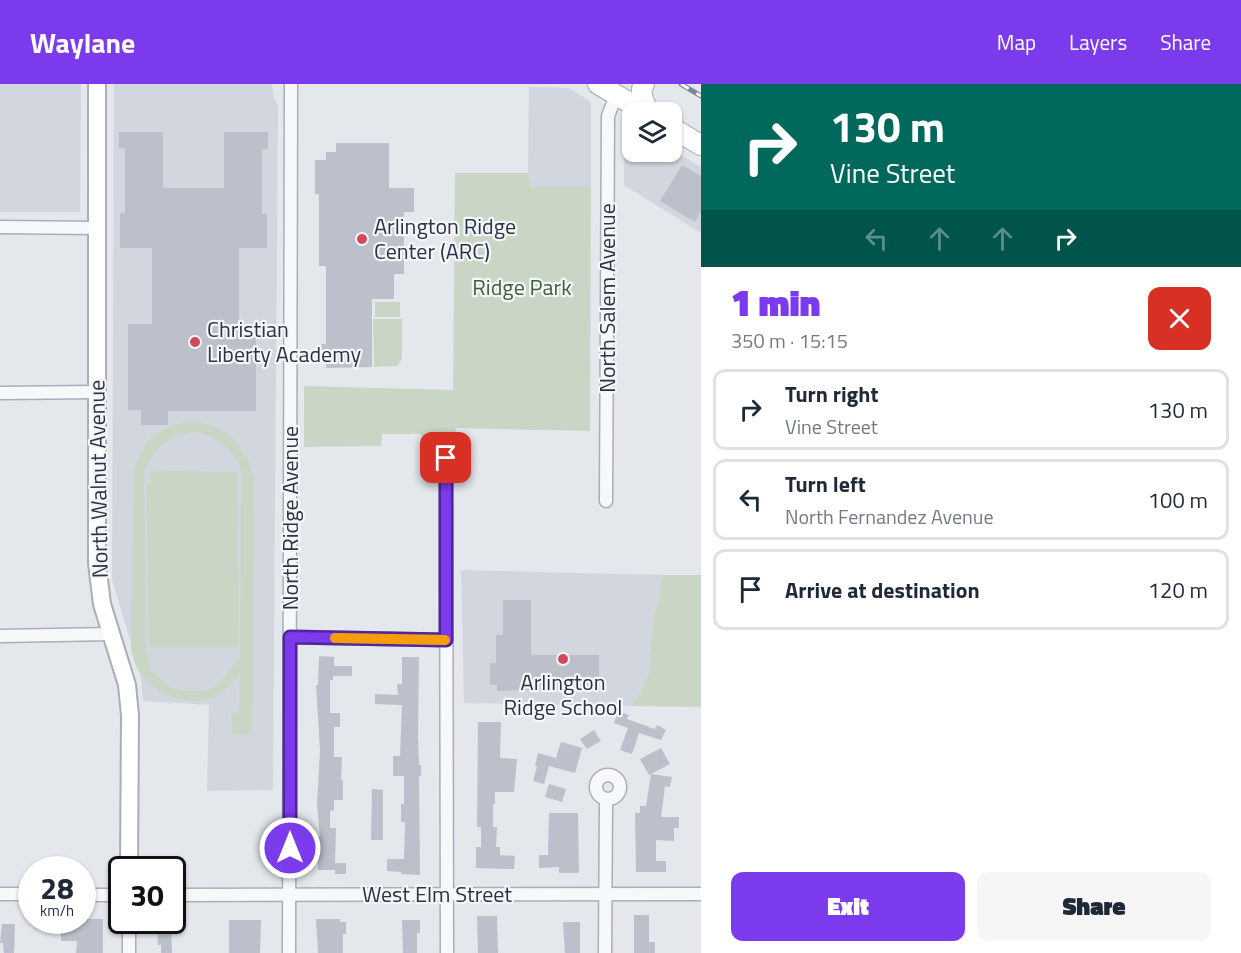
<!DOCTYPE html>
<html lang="en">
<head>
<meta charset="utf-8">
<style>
	body { margin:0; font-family:"Titillium Web",sans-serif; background:#f6f6f7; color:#1f2937; height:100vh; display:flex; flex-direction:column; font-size:22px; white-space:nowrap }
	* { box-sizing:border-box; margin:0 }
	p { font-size:20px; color:#747a83 }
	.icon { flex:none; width:33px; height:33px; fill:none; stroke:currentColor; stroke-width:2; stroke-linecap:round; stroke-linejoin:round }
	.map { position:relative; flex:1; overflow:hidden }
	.sheet { display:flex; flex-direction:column; background:#fff; width:540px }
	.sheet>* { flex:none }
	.guide { background:#00695c; color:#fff; overflow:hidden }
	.fabs { position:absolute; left:622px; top:18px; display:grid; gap:12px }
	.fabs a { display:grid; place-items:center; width:60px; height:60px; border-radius:12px; background:#fff; box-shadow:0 2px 4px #0004; font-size:30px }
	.speed { position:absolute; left:18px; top:772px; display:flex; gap:12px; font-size:30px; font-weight:700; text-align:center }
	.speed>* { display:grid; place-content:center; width:78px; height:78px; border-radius:50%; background:#fff; box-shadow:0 2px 4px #0004; line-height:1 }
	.speed small { font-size:15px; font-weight:400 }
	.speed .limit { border:3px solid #111; border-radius:9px; background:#fff; color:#111 }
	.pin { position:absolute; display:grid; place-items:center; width:51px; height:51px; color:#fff; margin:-26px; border-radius:12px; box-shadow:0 3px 9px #0006 }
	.me { position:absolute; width:66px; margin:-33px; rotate:0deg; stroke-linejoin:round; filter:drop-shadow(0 0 4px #0008) }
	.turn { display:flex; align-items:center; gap:21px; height:126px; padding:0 30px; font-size:27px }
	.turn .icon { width:78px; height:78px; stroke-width:2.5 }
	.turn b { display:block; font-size:42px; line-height:51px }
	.lanes { display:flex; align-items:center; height:57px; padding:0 30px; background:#0003; justify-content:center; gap:30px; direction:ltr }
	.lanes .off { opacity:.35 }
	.round { display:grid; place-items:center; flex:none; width:63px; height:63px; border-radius:12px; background:#f6f6f7 }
	.headline { display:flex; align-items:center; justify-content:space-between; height:102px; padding:0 30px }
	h1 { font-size:36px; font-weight:800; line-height:45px; color:#7c3aed }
	.primary-button { display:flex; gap:12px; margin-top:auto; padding:12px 30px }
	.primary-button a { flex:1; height:69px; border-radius:12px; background:#7c3aed; color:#fff; font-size:24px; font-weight:800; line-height:69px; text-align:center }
	.primary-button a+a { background:#f6f6f7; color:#1f2937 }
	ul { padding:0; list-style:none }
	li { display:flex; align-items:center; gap:18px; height:81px; margin:0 12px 9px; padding:0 18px; border:3px solid #e0e1e3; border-radius:12px }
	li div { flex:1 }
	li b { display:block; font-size:22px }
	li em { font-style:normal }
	header { display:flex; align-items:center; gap:36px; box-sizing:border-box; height:84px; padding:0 30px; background:#7c3aed; color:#fff }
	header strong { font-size:28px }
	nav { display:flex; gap:33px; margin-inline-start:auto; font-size:21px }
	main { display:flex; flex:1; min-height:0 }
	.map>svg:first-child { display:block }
	.built { fill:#d2d6de }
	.green { fill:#c9d6c5; fill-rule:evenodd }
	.building { fill:#bbc0ca }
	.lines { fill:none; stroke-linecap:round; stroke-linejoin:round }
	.street-casing { stroke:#a9aeb7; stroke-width:15 }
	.secondary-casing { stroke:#a9aeb7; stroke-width:20 }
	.primary-casing { stroke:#a3abb8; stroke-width:22 }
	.street { stroke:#f7f8fa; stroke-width:12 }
	.secondary { stroke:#fff; stroke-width:16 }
	.primary { stroke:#fff; stroke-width:20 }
	.rail-casing { stroke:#7d8696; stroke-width:5 }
	.rail { stroke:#f4f6f9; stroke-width:3; stroke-dasharray:9; stroke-linecap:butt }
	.route-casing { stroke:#51269a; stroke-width:15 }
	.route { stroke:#7c3aed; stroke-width:10 }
	.slow { stroke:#f59e0b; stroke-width:10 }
	.poi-dot { fill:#d1495b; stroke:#f4f6f9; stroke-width:2 }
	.labels { text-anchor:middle; stroke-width:4.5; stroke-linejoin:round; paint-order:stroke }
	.poi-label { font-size:22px; fill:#2b3445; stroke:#f4f6f9; text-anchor:start }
	.park-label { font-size:22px; fill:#3f6138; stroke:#f4f6f9 }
	.street-label { font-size:22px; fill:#2b3445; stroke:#f4f6f9 }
</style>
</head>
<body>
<header>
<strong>Waylane</strong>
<nav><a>Map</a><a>Layers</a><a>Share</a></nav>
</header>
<main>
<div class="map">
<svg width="701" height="869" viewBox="0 0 701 869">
	<rect width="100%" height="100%" fill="#e4e7ec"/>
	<g class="built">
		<path d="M0 0H81L80 128H0Z"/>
		<path d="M114 0H272L274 15 278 20 273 706 207 707 209 621 143 617 141 593 112 496Z"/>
		<path d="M529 3 569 4 591 18V103H531L528 89Z"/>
		<path d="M624 37 633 43V68L672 66 701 83V149L624 101Z"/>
		<path d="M461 486 663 491 659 517 654 531 648 592 640 609 631 622 464 619Z"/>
	</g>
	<g class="green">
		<path d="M455 89H528L531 103H591L590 347 455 344 459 356 447 357 430 364 421 350H382L381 362 304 363V302L453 306Z"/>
		<rect x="375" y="218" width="25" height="15"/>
		<path d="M373 235H402V275L397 282 374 283Z"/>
		<path d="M189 337C225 339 244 359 254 393L252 650 233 651 231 629 239 628 240 592C232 599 224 609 215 613 186 624 152 609 137 584 134 579 133 572 131 566L134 389C140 358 158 342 189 337ZM196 348C218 353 231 364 241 384L240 571C233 583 225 596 213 603 196 612 170 607 157 593 151 586 148 577 146 568L144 389C154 364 169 350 196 348Z"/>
		<path d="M150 386 237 388 239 563H149L147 400 150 399Z"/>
		<path d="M663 491H701V623L631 622 640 609 648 592 654 531 659 517Z"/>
	</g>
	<g class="building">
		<path d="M119 48H163V104H224V48H268V65H262V130H267V164H239V241H256V327H168V341H141V326H128V240H152V164H120V129H125V64H119Z"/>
		<path d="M336 59H389V104H414V128H404V190H394V215H372V283L326 284V273H321V260H326V182H319V110H315V76H326V68H336Z"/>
		<path d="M682 81 701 92V127L695 138 660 117Z"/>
		<path d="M503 516H531V571H599V604L497 607V601H490V579H496V551H503Z"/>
		<path d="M319 572 334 573V582H352V592H333V596H330V629H340V643H334V673H342L341 696H343V716H334V726L330 727V744H336L335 779H346V790H335V786H318V752H320L317 721 320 666 316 601H318Z"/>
		<path d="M402 573H419L418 653 419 681H421V692H419L420 791 401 790V788L387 787V775H404L405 738H401V720H404V692H393V672H400L402 621 375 620V610L398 611 397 600H402Z"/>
		<path d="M618 627 629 631 627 635 655 645 657 641 666 646 661 656 639 649 632 670 620 666 628 644 614 639Z"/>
		<path d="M478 638H501L500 674 517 675 514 708H495V720H493V743H497L496 763H500V771L515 772 514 785 476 784V763H481V743H477Z"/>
		<path d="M594 646 601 657 587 665 580 655Z"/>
		<path d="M561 658 582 664 575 689 549 682 544 700 533 697 537 682H535L538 669 556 674Z"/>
		<path d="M661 664 670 680 651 690 672 693 670 703 665 702 661 733H679V744H674V757L656 756V777H666V788H636L635 729H640V722H646L651 690 649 691 640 675Z"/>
		<path d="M549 700 566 705 562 718 545 713Z"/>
		<path d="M372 705 383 706V756H371Z"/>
		<path d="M549 729H578L579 789H559V783L539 784V771H548Z"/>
		<path d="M634 831H649V858H655V869H634Z"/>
		<path d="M477 832H497L498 869H478Z"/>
		<path d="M82 835H103V869H76L77 857H61V837H82Z"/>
		<path d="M316 835H340V838H346V850H343V869H318Z"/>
		<path d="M229 836H261L260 869H229Z"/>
		<path d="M402 836H420V849H417V869H403Z"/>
		<path d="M157 837H171L172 869H161V861H158Z"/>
		<path d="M563 838H580V869H565Z"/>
		<path d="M2 840H15L14 869H4L3 859H0Z"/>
	</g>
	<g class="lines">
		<defs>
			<g id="street">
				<path d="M0 143 96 144"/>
				<path d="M0 309 96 308"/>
				<path d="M446 374 447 869"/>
				<path d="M606 417 608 32 616 11"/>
				<path d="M0 552 112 550"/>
				<path d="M290 553 446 556"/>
				<circle cx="608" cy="703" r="12"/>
				<path d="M0 810H32"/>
				<path d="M82 811H122"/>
				<path d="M172 811 701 810"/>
				<path d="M129 869V837"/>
				<path d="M289 869 291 0"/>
				<path d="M605 869 606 715"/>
			</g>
			<path id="secondary" d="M97 0V479L102 520 127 601 130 631 129 786"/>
			<g id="primary">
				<path d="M598 0 645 28"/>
				<path d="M644 0C638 10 644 20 650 28"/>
				<path d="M672 44 701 61"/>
			</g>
		</defs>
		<use href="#street" class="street-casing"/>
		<use href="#secondary" class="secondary-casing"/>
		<use href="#primary" class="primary-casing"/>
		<use href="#street" class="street"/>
		<use href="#secondary" class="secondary"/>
		<use href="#primary" class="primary"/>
		<defs>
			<path id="rail" d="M681 0 701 12"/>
		</defs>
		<use href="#rail" class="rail-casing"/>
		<use href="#rail" class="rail"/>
	</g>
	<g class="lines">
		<defs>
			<path id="route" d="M290 764V553L446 556V374"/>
		</defs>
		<use href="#route" class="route-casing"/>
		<use href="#route" class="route"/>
		<path class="slow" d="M335 554 445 556"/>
	</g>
	<g class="poi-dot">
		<circle cx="362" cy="155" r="6"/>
		<circle cx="195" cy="258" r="6"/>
		<circle cx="563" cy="575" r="6"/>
	</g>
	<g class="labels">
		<g class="poi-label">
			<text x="374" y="150">Arlington Ridge<tspan x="374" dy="25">Center (ARC)</tspan></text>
			<text x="207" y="253">Christian<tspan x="207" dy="25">Liberty Academy</tspan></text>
			<text x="563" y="606" text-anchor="middle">Arlington<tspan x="563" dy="25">Ridge School</tspan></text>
		</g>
		<g class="park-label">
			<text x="522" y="211">Ridge Park</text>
		</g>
		<g class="street-label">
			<text transform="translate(607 214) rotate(-90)" y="8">North Salem Avenue</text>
			<text transform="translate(98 395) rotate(-91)" y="8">North Walnut Avenue</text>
			<text transform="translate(290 434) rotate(-90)" y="8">North Ridge Avenue</text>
			<text x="437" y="818">West Elm Street</text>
		</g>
	</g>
</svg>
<div class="fabs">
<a><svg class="icon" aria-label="layers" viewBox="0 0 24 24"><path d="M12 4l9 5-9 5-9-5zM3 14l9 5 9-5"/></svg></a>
</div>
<div class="speed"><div>28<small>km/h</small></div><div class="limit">30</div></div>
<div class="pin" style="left:446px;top:374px;background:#d93025"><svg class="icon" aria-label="arrive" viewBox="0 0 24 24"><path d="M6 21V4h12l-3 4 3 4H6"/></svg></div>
<svg class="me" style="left:290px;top:764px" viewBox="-20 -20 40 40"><circle r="17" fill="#7c3aed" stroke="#fff" stroke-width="3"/><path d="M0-11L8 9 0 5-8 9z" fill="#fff"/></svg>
</div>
<section class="sheet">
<div class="guide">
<div class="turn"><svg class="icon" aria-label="right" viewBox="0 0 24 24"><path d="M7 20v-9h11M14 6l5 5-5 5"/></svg><div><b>130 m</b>Vine Street</div></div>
<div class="lanes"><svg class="icon off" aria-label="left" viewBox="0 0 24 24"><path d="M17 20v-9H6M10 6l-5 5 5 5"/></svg><svg class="icon off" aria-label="ahead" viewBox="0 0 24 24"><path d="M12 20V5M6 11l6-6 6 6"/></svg><svg class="icon off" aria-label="ahead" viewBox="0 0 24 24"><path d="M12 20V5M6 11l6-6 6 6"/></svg><svg class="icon" aria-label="right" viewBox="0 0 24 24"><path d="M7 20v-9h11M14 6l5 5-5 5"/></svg></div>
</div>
<div class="headline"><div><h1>1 min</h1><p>350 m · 15:15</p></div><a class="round" style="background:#d93025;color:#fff"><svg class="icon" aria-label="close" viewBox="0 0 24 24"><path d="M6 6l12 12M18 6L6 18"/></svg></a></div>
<ul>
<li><svg class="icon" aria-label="right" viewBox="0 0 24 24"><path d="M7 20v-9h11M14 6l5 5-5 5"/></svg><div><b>Turn right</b><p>Vine Street</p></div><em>130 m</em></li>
<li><svg class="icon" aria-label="left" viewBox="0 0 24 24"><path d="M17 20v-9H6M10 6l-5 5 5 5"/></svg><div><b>Turn left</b><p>North Fernandez Avenue</p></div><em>100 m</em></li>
<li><svg class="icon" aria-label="arrive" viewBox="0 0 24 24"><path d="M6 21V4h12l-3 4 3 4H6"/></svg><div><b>Arrive at destination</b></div><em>120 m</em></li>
</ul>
<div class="primary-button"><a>Exit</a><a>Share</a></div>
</section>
</main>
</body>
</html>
